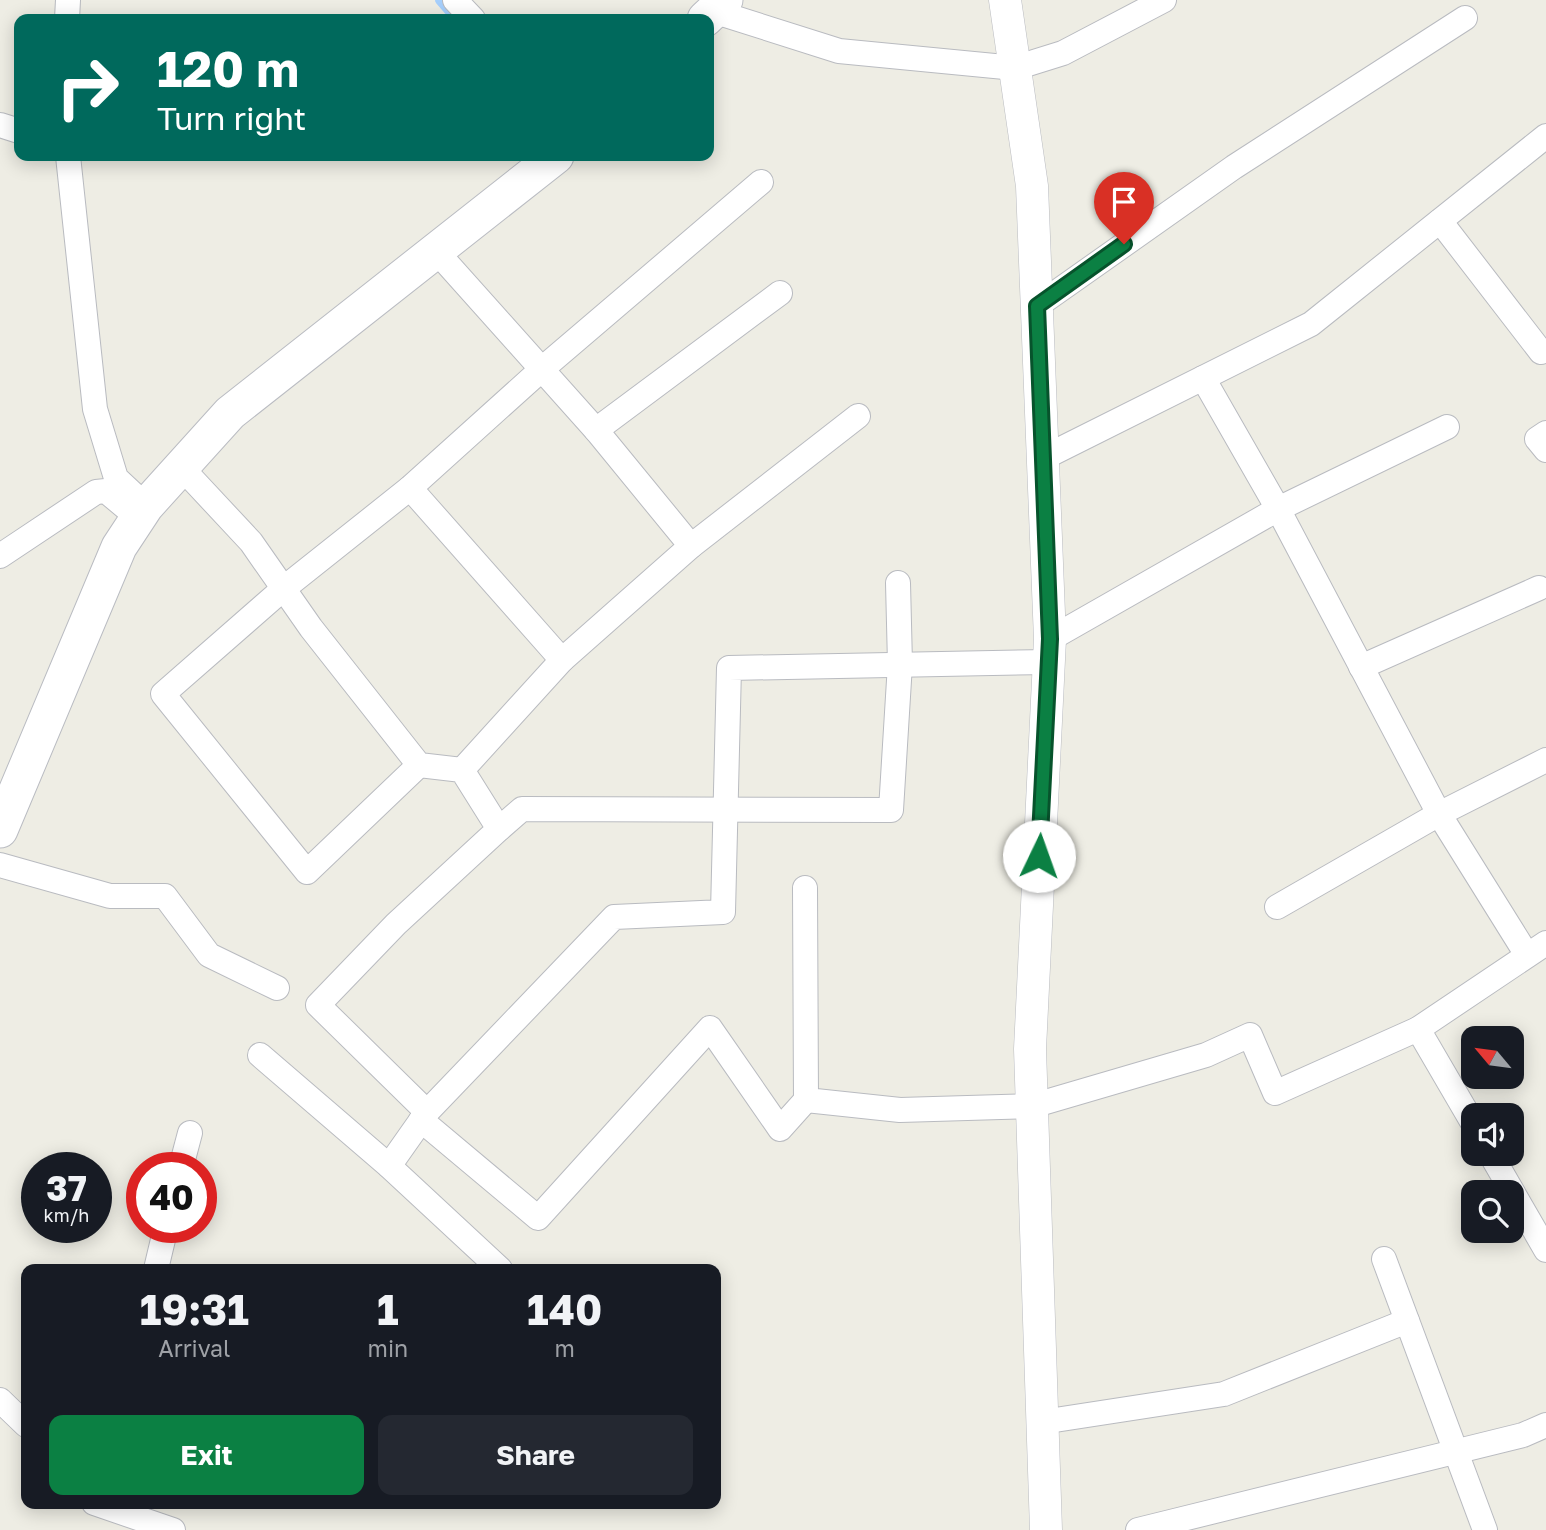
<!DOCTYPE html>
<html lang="en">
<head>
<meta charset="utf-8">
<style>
	body { margin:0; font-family:"Golos Text",sans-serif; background:#242831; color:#f1f3f6; height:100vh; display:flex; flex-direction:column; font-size:26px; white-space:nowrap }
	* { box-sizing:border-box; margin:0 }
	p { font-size:23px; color:#9ea1a6 }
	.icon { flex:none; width:38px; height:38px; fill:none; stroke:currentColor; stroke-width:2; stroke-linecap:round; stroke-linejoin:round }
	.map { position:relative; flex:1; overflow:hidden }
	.sheet { position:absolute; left:21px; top:1264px; width:700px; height:245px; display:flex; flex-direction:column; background:#171b24; border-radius:14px; box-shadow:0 4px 18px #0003 }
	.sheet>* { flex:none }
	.guide { position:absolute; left:14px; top:14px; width:700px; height:147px; border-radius:14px; box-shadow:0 4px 18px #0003; background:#00695c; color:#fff; overflow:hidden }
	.needle { width:46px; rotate:299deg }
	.buttons { position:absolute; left:1461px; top:1026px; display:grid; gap:14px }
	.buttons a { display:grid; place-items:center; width:63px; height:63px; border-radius:14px; background:#171b24; box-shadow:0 4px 18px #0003; font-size:35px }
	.speed { position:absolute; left:21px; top:1152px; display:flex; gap:14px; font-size:35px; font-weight:700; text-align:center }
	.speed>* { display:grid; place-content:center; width:91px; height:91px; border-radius:50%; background:#171b24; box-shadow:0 4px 18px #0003; line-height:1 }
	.speed small { font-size:18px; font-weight:400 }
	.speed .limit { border:10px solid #d22; background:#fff; color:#111 }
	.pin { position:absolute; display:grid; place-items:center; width:60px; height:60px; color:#fff; margin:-72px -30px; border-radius:50% 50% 50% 0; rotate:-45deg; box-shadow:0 0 7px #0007 }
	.pin .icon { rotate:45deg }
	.me { position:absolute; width:77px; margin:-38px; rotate:3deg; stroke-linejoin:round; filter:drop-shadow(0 0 5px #0008) }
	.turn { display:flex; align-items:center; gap:24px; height:147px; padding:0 28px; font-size:32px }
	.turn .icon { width:91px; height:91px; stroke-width:2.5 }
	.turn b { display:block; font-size:49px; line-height:60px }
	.eta { display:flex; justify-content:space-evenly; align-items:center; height:119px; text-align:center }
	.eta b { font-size:42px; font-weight:700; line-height:49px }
	.primary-button { display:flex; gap:14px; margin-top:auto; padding:14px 28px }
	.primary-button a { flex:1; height:80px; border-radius:14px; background:#0b8043; color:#fff; font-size:28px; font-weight:700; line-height:80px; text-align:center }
	.primary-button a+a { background:#242831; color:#f1f3f6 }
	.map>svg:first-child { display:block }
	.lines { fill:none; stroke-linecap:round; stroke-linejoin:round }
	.stream { stroke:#a6cffc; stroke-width:10 }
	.minor-casing { stroke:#b9bbc0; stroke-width:26 }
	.tertiary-casing { stroke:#b9bbc0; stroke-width:33 }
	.secondary-casing { stroke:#babcc2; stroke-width:37 }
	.minor { stroke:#fff; stroke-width:24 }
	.tertiary { stroke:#fff; stroke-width:32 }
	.secondary { stroke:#fff; stroke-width:35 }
	.route-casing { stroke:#07532c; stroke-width:18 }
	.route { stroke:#0b8043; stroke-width:12 }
</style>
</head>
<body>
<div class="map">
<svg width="1546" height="1530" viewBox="0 0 1546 1530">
	<rect width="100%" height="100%" fill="#eeede4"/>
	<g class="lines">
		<path class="stream" d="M440 0 452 14"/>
		<defs>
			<g id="minor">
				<path d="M455 0 473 19"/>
				<path d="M713 11 839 51 1015 68 1063 53 1164 0"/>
				<path d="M67 19 68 0"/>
				<path d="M0 125 19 131"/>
				<path d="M68 156 95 409 116 478 146 506"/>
				<path d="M1440 221 1541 352"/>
				<path d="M436 251 596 430 691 546 562 660 462 770"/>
				<path d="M1037 306 1234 167 1465 18"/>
				<path d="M1203 378 1278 509 1447 427"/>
				<path d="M596 430 780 293"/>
				<path d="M1546 433 1537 439 1546 450"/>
				<path d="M1043 458 1311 324 1546 136"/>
				<path d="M181 467 251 542 311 628 419 765 462 770 499 829 396 924 318 1005 427 1112 614 917 723 912 729 668 1049 662"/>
				<path d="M410 488 562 660"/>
				<path d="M691 546 858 416"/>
				<path d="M0 556 96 492 106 491 130 511"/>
				<path d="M1050 639 1278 509 1439 814 1546 760"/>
				<path d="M1361 667 1539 588"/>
				<path d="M419 765 307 872 163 694 283 589 410 488 542 369 761 182"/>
				<path d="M499 829 522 809 891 810 900 664 898 583"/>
				<path d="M0 865 110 896H165L209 955 277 988"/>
				<path d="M805 888 806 1100 900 1110 1032 1106 1206 1055 1250 1035 1275 1093 1418 1029"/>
				<path d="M1277 907 1439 814 1527 955"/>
				<path d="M260 1055 389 1166"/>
				<path d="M427 1112 389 1166 500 1269"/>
				<path d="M421 1120 538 1218 710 1028 780 1129 806 1100"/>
				<path d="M1474 1125 1418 1029 1546 943"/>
				<path d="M1490 1153 1546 1250"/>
				<path d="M181 1167 190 1133"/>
				<path d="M1384 1259 1485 1530"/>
				<path d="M156 1269 166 1227"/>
				<path d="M0 1400 26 1425"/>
				<path d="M1042 1422 1224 1394 1407 1321"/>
				<path d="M94 1503 173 1530"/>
				<path d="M1138 1530 1523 1435 1546 1425"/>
			</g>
			<path id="tertiary" d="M1005 0 1032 186 1050 639 1030 1049 1046 1530"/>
			<g id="secondary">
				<path d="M705 19 725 0"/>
				<path d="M0 830 119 547 146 506 230 413 556 156"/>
			</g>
		</defs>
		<use href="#minor" class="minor-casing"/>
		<use href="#tertiary" class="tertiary-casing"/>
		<use href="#secondary" class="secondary-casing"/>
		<use href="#minor" class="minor"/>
		<use href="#tertiary" class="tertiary"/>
		<use href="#secondary" class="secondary"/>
	</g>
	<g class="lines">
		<defs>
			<path id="route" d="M1039 856 1050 639 1037 306 1124 244"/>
		</defs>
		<use href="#route" class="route-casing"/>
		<use href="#route" class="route"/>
	</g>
</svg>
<div class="buttons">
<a><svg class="needle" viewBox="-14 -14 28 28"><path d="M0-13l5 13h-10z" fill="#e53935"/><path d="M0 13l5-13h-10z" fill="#9ea1a6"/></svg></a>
<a><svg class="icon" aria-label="sound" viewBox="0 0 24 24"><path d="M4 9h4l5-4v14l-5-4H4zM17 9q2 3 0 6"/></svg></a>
<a><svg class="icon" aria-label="search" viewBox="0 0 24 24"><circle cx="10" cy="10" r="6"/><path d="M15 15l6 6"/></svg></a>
</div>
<div class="speed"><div>37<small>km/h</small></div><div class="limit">40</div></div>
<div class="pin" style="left:1124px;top:244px;background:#d93025"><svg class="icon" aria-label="arrive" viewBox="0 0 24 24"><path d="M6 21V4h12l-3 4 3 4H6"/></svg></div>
<svg class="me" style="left:1039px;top:856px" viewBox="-20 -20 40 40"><circle r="19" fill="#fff"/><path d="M0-13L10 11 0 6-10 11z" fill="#0b8043"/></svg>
<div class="guide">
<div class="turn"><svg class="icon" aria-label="right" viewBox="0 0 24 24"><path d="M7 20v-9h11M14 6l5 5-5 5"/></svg><div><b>120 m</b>Turn right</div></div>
</div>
<section class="sheet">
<div class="eta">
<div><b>19:31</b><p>Arrival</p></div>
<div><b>1</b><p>min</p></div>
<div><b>140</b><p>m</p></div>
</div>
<div class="primary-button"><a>Exit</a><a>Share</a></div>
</section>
</div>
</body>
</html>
